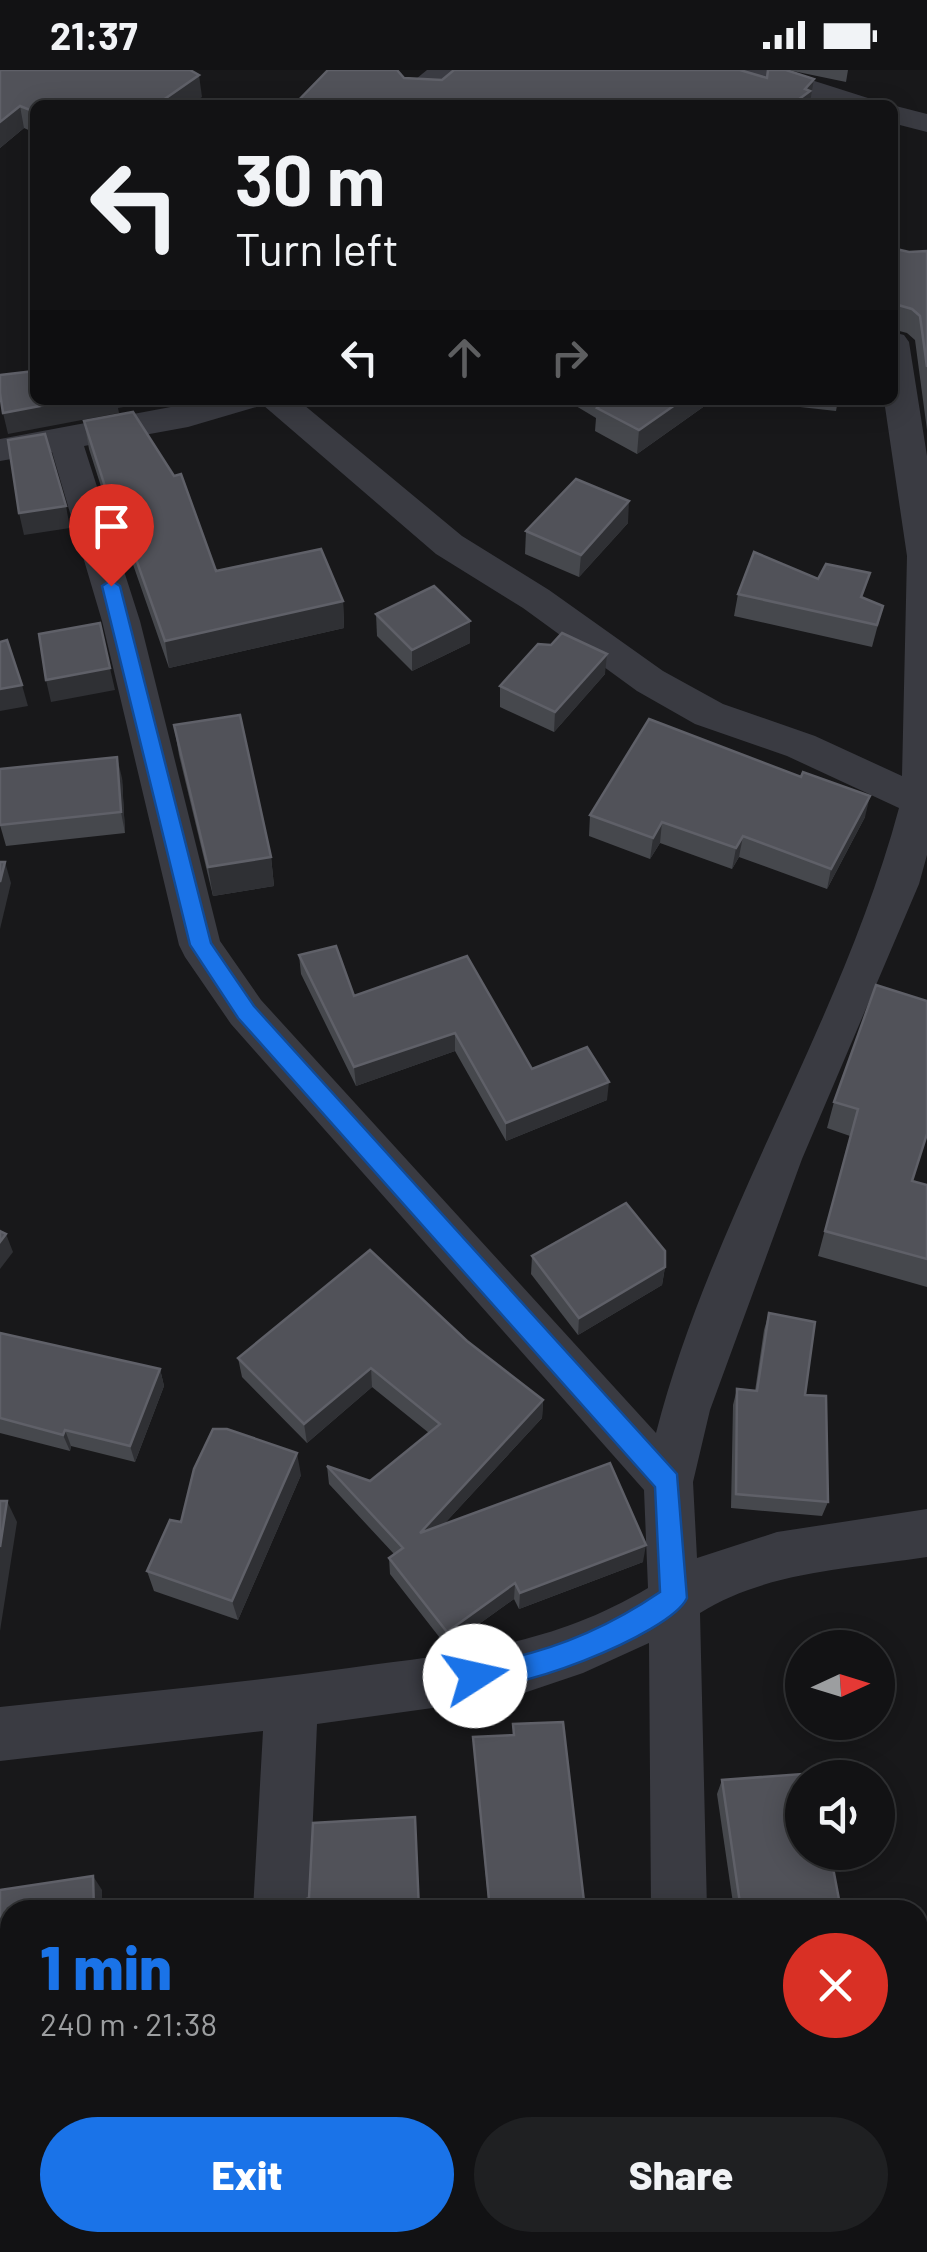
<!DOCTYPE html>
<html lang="en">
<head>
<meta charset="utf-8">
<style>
	body { margin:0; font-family:Barlow,sans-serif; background:#1f2022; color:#f1f3f6; height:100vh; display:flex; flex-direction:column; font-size:38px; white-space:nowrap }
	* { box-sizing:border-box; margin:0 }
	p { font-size:32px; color:#9c9ea0 }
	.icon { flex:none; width:55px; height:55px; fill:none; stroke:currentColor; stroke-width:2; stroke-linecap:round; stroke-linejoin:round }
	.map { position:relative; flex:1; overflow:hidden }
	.drawer { position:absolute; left:0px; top:1830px; width:928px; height:352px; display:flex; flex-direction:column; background:#121214; border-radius:30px 30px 0 0; box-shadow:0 5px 25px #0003,0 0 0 2px #313234 }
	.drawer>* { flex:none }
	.banner { position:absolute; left:30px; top:30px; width:868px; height:305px; border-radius:15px; box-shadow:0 5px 25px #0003,0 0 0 2px #313234; background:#121214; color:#f1f3f6; overflow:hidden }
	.needle { width:65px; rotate:86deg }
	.controls { position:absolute; left:785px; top:1560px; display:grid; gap:20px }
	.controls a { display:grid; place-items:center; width:110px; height:110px; border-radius:50%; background:#121214; box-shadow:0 5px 25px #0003,0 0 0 2px #313234; font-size:50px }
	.pin { position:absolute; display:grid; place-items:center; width:85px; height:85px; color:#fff; margin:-102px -42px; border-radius:50% 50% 50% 0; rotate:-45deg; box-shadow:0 0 10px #0007 }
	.pin .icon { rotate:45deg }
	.me { position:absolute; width:110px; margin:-55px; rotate:80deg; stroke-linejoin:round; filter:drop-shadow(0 0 8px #0008) }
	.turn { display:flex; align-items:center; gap:35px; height:210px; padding:0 40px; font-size:45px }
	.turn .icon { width:130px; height:130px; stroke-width:2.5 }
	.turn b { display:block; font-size:70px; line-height:85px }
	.lanes { display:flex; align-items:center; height:95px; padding:0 40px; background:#0003; justify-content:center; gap:50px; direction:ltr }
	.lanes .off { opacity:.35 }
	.round { display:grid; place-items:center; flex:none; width:105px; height:105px; border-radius:52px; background:#1f2022 }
	.head { display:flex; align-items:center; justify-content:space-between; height:170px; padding:0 40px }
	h1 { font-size:60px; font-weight:800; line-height:75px; color:#1a73e8 }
	.button { display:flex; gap:20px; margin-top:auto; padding:20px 40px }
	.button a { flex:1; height:115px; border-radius:60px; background:#1a73e8; color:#fff; font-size:40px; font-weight:800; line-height:115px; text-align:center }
	.button a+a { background:#1f2022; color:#f1f3f6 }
	.status { display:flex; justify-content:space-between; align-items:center; height:70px; padding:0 50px; background:#121214; direction:ltr }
	.status svg { height:28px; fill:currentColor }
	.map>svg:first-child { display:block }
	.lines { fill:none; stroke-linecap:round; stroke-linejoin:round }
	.minor { fill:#3a3b42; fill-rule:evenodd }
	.wall { fill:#46484d }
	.shaded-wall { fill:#2f3034 }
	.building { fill:#515259; stroke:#5f6068; stroke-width:2.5 }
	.route { fill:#1a73e8; stroke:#114b97; stroke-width:2.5 }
</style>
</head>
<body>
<div class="status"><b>21:37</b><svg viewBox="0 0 49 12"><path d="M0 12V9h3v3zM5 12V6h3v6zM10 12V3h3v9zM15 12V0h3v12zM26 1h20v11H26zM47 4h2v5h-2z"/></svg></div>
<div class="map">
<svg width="927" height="2182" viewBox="0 0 927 2182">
	<rect width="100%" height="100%" fill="#18181a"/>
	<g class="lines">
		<g class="minor">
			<path d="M427 0H461L425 28H405L400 22Z"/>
			<path d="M735 0H780L871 29 876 35H831L740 6Z"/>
			<path d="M892 35 927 44V62L892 53Z"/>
			<path d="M892 262 904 265 909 272 927 386V785L919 814 802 1089 710 1340 693 1412 697 1488 777 1462 927 1439V1487C850 1499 767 1501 700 1543L707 1840H651L649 1573 583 1603 512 1627 317 1654 309 1840H253L263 1661 0 1691V1637C116 1625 233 1614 349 1598 459 1583 549 1577 648 1518L644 1420 231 954 185 887 179 875 102 551 52 382 0 391V369L208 330H298L462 466 549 520 663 601 723 634 815 666 902 706 907 486 884 330H892ZM263 335 436 484 523 538 637 621 695 654 787 686 899 738C841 954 712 1146 656 1363L261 930 220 871 140 551 84 376 188 357Z"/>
			<path d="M247 2172H308L304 2182H243Z"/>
			<rect x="654" y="2172" width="60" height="10"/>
		</g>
	</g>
	<g class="wall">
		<path d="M0 0 202 27 35 35V63L24 58 0 78Z"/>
		<path d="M788 0H848L846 12Z"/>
		<path d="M892 178 909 182 927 181V360L915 270 907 263 892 259Z"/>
		<path d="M566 330H713L637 384 595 361 596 348Z"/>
		<path d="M755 330H838L836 341 755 332Z"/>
		<path d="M84 351 216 501 343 531 344 558 169 598 129 483 123 485 89 379Z"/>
		<path d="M628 453 579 507 525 484 526 461Z"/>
		<path d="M738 524 864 528 883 536 872 577 734 546Z"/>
		<path d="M376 544 470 551V573L412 601 377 566Z"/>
		<path d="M551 575 605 604 554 662 500 637V616Z"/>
		<path d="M174 655 271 787 274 816 213 826 179 685Z"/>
		<path d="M122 708 125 763 6 776 0 755Z"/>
		<path d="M590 745 865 747 827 819 739 787 732 799 660 773 650 789 589 766Z"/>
		<path d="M299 885 354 926 467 886 532 999 607 1030 506 1071 455 981 356 1016 301 904Z"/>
		<path d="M876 915 912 1111 927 1115V1217L818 1186 850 1066 827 1058 834 1032Z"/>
		<path d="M532 1186 665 1197 662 1215 578 1265 531 1204Z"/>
		<path d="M769 1243 805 1325 828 1432 822 1446 731 1438 733 1335 737 1319 755 1321 764 1260Z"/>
		<path d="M0 1263 160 1299 164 1316 135 1392 71 1376 70 1381 0 1363Z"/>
		<path d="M467 1271 543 1330 542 1348 445 1453 643 1492 519 1539 514 1529 447 1577 390 1504 389 1488 394 1484 329 1414 327 1396 370 1411 429 1363 372 1317 307 1373 242 1307 238 1288Z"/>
		<path d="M301 1405 238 1550 154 1521 147 1501 181 1452Z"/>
		<path d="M513 1654 585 1840H489L473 1667 513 1665Z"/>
		<path d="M722 1710 841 1840H734L717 1724Z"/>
	</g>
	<g class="shaded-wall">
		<path d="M199 5 202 27 190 35H156Z"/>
		<path d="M814 9 810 32 808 35H791Z"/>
		<path d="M20 36 24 58 0 78V52Z"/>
		<path d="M898 235 892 259 893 241Z"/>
		<path d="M72 330H163L118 338 119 343 8 364 3 343Z"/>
		<path d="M682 330H713L637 384 639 360Z"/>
		<path d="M629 431 628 453 579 507 581 485Z"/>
		<path d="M66 436 70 458 24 465 19 443Z"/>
		<path d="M124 455 129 483 123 485 118 457Z"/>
		<path d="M343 531 344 558 169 598 165 571Z"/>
		<path d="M470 551V573L412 601V580Z"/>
		<path d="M607 584 605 604 554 662 555 642Z"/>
		<path d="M110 598 115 620 51 632 46 610Z"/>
		<path d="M22 615 28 636 0 641V619Z"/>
		<path d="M117 687 122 708 125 763 121 742Z"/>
		<path d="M870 726 865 747 827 819 831 799Z"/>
		<path d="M662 752 660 773 650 789 653 768Z"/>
		<path d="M743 766 739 787 732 799 736 778Z"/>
		<path d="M271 787 274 816 213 826 208 797Z"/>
		<path d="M5 792 11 813 0 859V812Z"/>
		<path d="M455 963V981L356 1016 354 997Z"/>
		<path d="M609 1012 607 1030 506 1071V1053Z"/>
		<path d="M6 1164 13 1182 0 1199V1172Z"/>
		<path d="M665 1197 662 1215 578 1265 579 1248Z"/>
		<path d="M371 1298 372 1317 307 1373 304 1354Z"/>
		<path d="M160 1299 164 1316 135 1392 130 1376Z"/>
		<path d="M543 1330 542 1348 421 1479 420 1463Z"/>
		<path d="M65 1360 71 1376 70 1381 63 1365Z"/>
		<path d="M297 1383 301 1405 238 1550 232 1531Z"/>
		<path d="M7 1431 17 1452 0 1561V1477Z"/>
		<path d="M646 1475 643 1492 519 1539 520 1523Z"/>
		<path d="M515 1513 514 1529 447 1577V1562Z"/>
		<path d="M93 1806 102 1820V1840H94Z"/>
		<path d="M106 2172H115L114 2182H106Z"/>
	</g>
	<g class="building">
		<path d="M0 0H190L199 5 156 35H35V42L20 36 0 52Z"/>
		<path d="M328 0H397L404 8 442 10 454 0H740L767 8 768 0H786L814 9 805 19 810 21 791 35H294Z"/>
		<path d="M892 178 909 182 927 181V297L920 246 912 239 898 235 892 241Z"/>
		<path d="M35 301V330H72L3 343 0 323V305Z"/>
		<path d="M607 330H682L639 360 597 338Z"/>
		<path d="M133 342 174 406 181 404 216 501 321 479 343 531 165 571 124 455 118 457 84 351Z"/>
		<path d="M45 364 66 436 19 443 8 370Z"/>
		<path d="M576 409 629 431 581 485 526 461Z"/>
		<path d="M754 482 818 509 826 494 870 503 861 527 883 536 877 555 738 524Z"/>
		<path d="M434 516 470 551 412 580 376 544Z"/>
		<path d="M100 553 110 598 46 610 39 564Z"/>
		<path d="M562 563 607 584 555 642 500 616 538 574 551 575Z"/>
		<path d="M7 570 22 615 0 619V572Z"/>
		<path d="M240 645 271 787 208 797 174 655Z"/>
		<path d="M649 649 801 707 803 702 870 726 831 799 743 766 736 778 662 752 653 768 590 745Z"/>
		<path d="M117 687 121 742 0 755V699Z"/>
		<path d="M0 792H5L0 812Z"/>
		<path d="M336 876 354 926 467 886 532 999 587 977 609 1012 506 1053 455 963 354 997 299 885Z"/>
		<path d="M876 915 927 931V1064L912 1111 927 1115V1189L825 1161 858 1039 834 1032Z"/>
		<path d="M626 1133 665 1181V1197L579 1248 532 1186Z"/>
		<path d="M0 1161 6 1164 0 1172Z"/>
		<path d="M370 1180 467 1271 543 1330 420 1463 610 1393 646 1475 520 1523 515 1513 447 1562 389 1488 403 1478 327 1396 370 1411 440 1354 371 1298 304 1354 238 1288Z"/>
		<path d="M769 1243 815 1252 805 1325 826 1326 828 1432 736 1424 737 1319 757 1321Z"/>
		<path d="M0 1263 160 1299 130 1376 65 1360 63 1365 0 1348Z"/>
		<path d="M213 1359H227L297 1383 232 1531 147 1501 170 1450 181 1452 194 1399Z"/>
		<path d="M0 1431H7L0 1477Z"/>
		<path d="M563 1652 585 1840H490L473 1667 514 1665 513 1654Z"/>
		<path d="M816 1703 817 1708H802V1782H830L841 1840H741L722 1710Z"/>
		<path d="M415 1747 419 1840H301V1831L309 1828 313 1753Z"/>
		<path d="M93 1806 94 1840H10V2172H106V2182H0V1820Z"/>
		<path d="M927 1857V2030L918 2035V1858Z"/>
		<path d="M918 2044 927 2060V2182H770L784 2172H918Z"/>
	</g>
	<path class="route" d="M111 510 120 516 211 873 254 936 677 1404 687 1528C671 1564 502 1630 465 1615L461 1606 465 1597C480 1591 496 1592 511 1588 564 1576 616 1552 660 1522L655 1417 238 948 190 875 102 516Z"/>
</svg>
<div class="controls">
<a><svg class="needle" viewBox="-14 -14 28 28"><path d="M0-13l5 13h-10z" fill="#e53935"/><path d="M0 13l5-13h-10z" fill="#9c9ea0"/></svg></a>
<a><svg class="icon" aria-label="sound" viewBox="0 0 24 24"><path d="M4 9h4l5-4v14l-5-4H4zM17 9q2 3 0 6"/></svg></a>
</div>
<div class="pin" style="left:111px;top:516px;background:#d93025"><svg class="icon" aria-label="arrive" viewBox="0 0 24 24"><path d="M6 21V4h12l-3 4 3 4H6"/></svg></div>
<svg class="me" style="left:475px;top:1606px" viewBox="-20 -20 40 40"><circle r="19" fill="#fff"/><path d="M0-13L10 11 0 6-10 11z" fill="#1a73e8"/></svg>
<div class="banner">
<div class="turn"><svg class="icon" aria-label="left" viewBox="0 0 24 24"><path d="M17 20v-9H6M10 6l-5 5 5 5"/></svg><div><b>30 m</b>Turn left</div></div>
<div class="lanes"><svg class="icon" aria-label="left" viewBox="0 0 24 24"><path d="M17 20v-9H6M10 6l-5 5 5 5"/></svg><svg class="icon off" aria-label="ahead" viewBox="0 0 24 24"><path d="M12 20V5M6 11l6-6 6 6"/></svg><svg class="icon off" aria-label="right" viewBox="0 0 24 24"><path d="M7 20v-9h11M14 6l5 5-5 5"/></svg></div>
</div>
<section class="drawer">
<div class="head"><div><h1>1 min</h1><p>240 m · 21:38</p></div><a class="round" style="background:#d93025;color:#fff"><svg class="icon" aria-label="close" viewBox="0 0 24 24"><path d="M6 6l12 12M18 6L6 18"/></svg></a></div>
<div class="button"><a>Exit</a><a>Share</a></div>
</section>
</div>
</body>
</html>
